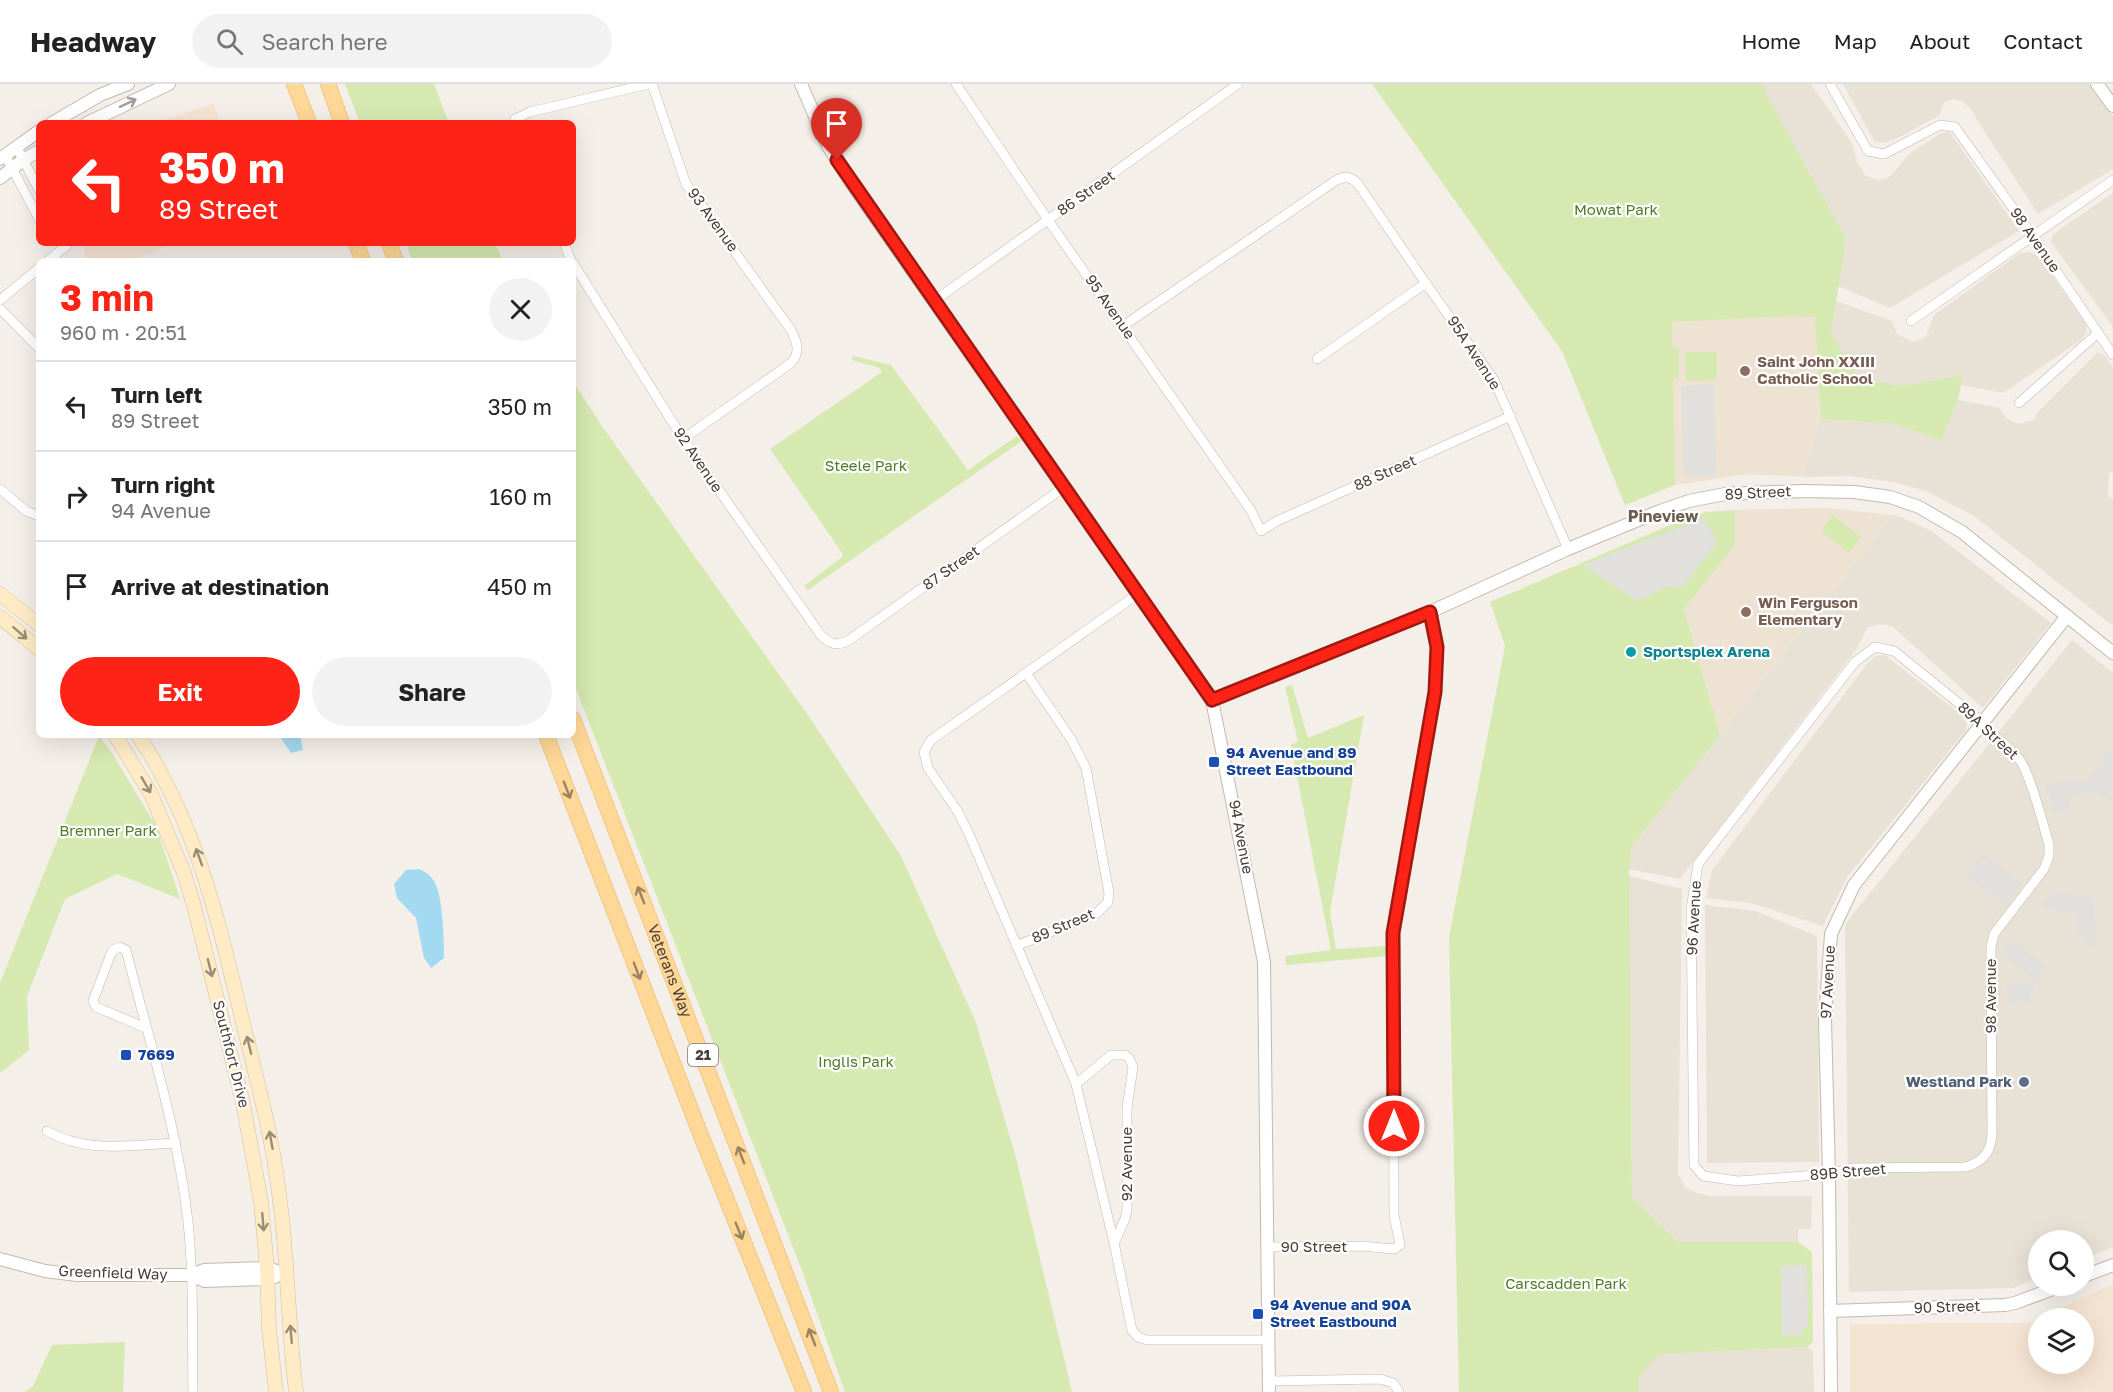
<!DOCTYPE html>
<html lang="en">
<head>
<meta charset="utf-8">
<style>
	body { margin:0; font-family:"Golos Text",sans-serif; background:#f2f2f2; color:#222; height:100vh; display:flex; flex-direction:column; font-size:22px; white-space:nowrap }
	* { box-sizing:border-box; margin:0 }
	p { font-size:20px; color:#767676 }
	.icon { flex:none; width:33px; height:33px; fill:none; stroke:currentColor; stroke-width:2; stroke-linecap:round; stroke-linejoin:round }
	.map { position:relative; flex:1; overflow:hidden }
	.side { position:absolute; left:36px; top:174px; width:540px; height:480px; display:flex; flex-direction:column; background:#fff; border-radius:9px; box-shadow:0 6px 24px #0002 }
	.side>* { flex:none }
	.top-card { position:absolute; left:36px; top:36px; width:540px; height:126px; border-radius:9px; box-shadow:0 6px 24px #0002; background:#fd2316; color:#fff; overflow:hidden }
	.fabs { position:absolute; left:2028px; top:1146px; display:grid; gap:12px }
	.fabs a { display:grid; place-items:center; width:66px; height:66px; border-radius:50%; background:#fff; box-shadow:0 6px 24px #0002; font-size:30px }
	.pin { position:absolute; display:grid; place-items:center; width:51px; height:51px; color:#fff; margin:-62px -26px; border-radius:50% 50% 50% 0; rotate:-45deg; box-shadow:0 0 6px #0007 }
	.pin .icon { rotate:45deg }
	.me { position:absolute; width:66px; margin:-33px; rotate:0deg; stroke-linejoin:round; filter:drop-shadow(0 0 4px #0008) }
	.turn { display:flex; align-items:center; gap:21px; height:126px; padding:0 24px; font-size:27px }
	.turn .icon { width:78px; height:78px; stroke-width:2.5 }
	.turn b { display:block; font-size:42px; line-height:51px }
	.round { display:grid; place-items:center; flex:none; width:63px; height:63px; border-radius:32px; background:#f2f2f2 }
	.head { display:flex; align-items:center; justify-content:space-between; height:102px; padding:0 24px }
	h1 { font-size:36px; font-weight:700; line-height:45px; color:#fd2316 }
	.action { display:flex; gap:12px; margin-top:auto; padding:12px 24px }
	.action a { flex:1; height:69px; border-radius:36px; background:#fd2316; color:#fff; font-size:24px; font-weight:700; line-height:69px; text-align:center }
	.action a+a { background:#f2f2f2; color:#222 }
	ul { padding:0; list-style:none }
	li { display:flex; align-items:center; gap:18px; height:90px; padding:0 24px; border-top:2px solid #e0e0e0 }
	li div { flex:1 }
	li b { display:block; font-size:22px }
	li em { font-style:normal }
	header { display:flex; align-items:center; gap:36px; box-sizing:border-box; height:84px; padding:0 30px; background:#fff; border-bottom:2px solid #e0e0e0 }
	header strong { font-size:28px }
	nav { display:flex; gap:33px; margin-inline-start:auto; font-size:21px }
	.search { width:420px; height:54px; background:#f2f2f2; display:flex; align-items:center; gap:15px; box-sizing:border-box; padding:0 21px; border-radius:33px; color:#767676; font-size:22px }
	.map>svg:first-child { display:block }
	.residential { fill:#e8e1d6 }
	.commercial { fill:#f6e4d3; fill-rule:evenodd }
	.education { fill:#eee3d2 }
	.green { fill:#d5e9b0 }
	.parking { fill:#e2e0dd }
	.water { fill:#a4d9f2 }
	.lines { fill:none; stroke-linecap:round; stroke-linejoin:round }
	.minor-casing { stroke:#c3b9ad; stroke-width:10 }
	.tertiary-casing { stroke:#c3b9ad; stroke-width:14 }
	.secondary-casing { stroke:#d5bf97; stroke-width:15 }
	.primary-casing { stroke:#e6b364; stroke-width:16 }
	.minor { stroke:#fff; stroke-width:9 }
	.tertiary { stroke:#fff; stroke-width:12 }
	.secondary { stroke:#ffecc7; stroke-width:14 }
	.primary { stroke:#ffd796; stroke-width:15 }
	.oneway { stroke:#a49f9a }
	.oneway2 { stroke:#9a8d77 }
	.oneway3 { stroke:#9a8361 }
	.route-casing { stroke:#a4170e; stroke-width:15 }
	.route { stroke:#fd2316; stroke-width:10 }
	.education-dot { fill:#8d6e63; stroke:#fff; stroke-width:2 }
	.culture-dot { fill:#0f9aa8; stroke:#fff; stroke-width:2 }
	.transit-dot { fill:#1a4fb4; stroke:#fff; stroke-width:2 }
	.service-dot { fill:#5c6f8a; stroke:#fff; stroke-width:2 }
	.labels { text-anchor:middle; stroke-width:4.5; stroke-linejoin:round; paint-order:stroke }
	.shield { fill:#fff; stroke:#7f7972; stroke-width:1.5 }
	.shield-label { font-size:14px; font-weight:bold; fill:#483f36 }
	.street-label { font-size:15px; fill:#483f36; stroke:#fff }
	.park-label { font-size:15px; fill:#507b28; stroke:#fff }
	.education-label { font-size:15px; font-weight:bold; fill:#785e54; stroke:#fff; text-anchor:start }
	.culture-label { font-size:15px; font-weight:bold; fill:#0d838f; stroke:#fff; text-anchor:start }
	.transit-label { font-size:15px; font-weight:bold; fill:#164399; stroke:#fff; text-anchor:start }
	.service-label { font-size:15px; font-weight:bold; fill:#4e5e75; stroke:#fff; text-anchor:end }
	.neighbourhood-label { font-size:16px; font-weight:bold; fill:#6b5c4d; stroke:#fff }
</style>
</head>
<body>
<header>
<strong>Headway</strong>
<div class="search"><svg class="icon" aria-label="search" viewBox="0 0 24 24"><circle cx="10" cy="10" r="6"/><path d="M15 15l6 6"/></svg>Search here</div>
<nav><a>Home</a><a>Map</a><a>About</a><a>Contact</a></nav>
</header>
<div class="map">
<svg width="2113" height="1308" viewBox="0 0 2113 1308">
	<rect width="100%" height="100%" fill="#f4efe8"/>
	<g class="residential">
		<path d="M1761 0H1811L1852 59 1857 78 1865 91 1877 96 1887 95 1898 84 1908 71 1939 50 1949 47 2019 147 1890 224 1838 202 1846 155Z"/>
		<path d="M1843 0H2090L2113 32V85L2038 130 1977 36 1973 27 1962 17 1953 15 1943 19 1940 31 1898 54 1883 59 1875 58Z"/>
		<path d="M2113 109V243L2051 158 2053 151 2059 146Z"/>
		<path d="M2029 168 2039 173 2086 240V249L2081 256 2003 309 1961 301 1962 291 1903 302 1860 295 1831 250 1836 217 1892 237 1897 250 1913 258 1926 253 1934 231 2020 169Z"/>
		<path d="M2098 268 2104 271 2113 283V386L2109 390 2108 412 2113 415V542L1974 432 1926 407 1894 398 1849 392 1803 393 1821 335 1894 340 1941 356 1958 316 2000 324 2006 334 2018 340 2034 336 2038 328Z"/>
		<path d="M1892 431 1901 433 1933 448 2051 539 1983 624 1892 542 1880 540 1868 543 1855 567 1680 795 1629 785 1632 762Z"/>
		<path d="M2072 556 2113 589V1163L2084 1175V1156H2038V1193L2013 1204 1849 1208 1845 846 1847 838Z"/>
		<path d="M1885 571 1960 630 1967 640 1966 646 1847 793 1823 842 1751 819 1706 814 1712 786 1867 580 1876 572Z"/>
		<path d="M1629 792 1682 805 1678 1090 1685 1103 1697 1109 1711 1112H1812L1811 1145H1798V1158H1678L1632 1113Z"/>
		<path d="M1705 821 1755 827 1817 852 1819 1078 1707 1079Z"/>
		<path d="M1807 1263 1813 1267 1814 1308H1639V1293L1658 1270Z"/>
	</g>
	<g class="commercial">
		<path d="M214 19 220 39H156Z"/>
		<path d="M81 159H175L132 177H88Z"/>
		<path d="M2113 1200V1308H1850V1240L2028 1239ZM2038 1234H2084V1280H2038Z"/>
	</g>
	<g class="education">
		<path d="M1815 231 1821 335 1803 393 1749 390 1675 401 1671 238Z"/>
		<path d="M1827 424 1892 431 1720 651 1684 525 1735 461V426Z"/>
	</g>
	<g class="green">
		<path d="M345 0H434L449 39H360Z"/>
		<path d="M1372 0H1761L1846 155 1831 250 1860 295 1903 302 1963 291 1958 316 1941 356 1894 340 1821 335 1815 233 1797 232 1672 238V261L1679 265V294L1673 295 1675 401 1625 421 1562 267Z"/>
		<path d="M406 159H495L503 177H412Z"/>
		<path d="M1685 268H1717V296L1686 297Z"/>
		<path d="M853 272 891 281 968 386 1017 352 1023 356 808 506 804 502 842 473 843 470 770 365 882 288 880 284 852 276Z"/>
		<path d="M573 298 604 345 810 634 901 772 975 936 1015 1070 1072 1308H845L801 1184 573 597Z"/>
		<path d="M1735 426V461L1684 525 1720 651 1632 762 1629 785 1632 1113 1678 1158H1798L1812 1168 1813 1258 1807 1263 1659 1270 1639 1293V1308H1459L1449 853 1505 562 1490 518 1682 436 1706 428Z"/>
		<path d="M1833 431 1861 453 1849 469 1821 447Z"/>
		<path d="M1292 601 1308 654 1364 631 1330 828 1336 865 1386 862 1387 872 1286 881 1285 872 1331 866 1291 661 1298 657 1285 603Z"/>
		<path d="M99 652 112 669 156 742 180 815 117 790 65 815 27 912 29 966 0 989V899Z"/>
		<path d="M125 1258 123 1308H25L33 1302 52 1261Z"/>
	</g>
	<g class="parking">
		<path d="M1714 300 1716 392 1683 393 1681 301Z"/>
		<path d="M1704 434 1717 458 1682 504 1669 502 1637 517 1583 481Z"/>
		<path d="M2113 664V718L2097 707 2073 712 2070 716V724L2054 728 2046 702 2074 695 2081 700 2087 698Z"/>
		<path d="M1983 770 2022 800 2006 823 1966 791Z"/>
		<path d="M2053 806 2094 814 2096 860 2087 863 2085 855 2077 854 2076 830 2042 823Z"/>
		<path d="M2009 854 2045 882 2039 888 2040 895 2035 900 2034 906 2030 908 2031 917 2008 920 2007 900H2031L2034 895 2002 870Z"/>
		<path d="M1807 1181 1808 1244H1802V1251L1782 1252 1781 1182Z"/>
	</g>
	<g class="water">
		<path d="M279 651H300L303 666 291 669Z"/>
		<path d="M419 785C426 788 430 791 434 797 443 812 444 856 444 874L431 884 424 874 416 834 397 814 394 800 406 786Z"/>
	</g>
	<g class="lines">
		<defs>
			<g id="minor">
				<path d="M652 0 686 100 791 246C797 258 801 268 791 279L683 355"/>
				<path d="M956 0 1048 136 1250 425 1261 447 1277 437 1511 332"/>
				<path d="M1830 0 1868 67 1884 70 1940 41 1955 43 2032 151 2113 271"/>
				<path d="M516 39 515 35 530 28 648 0"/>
				<path d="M16 62 39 106"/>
				<path d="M5 71 39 135"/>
				<path d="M564 159 571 177"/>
				<path d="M48 177 67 161 66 159"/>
				<path d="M573 179 683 355 820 550C829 560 837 563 849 556L1063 404"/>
				<path d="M0 216 39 184"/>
				<path d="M934 217 1238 0"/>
				<path d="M0 225 39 264"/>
				<path d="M1911 237 2113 96"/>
				<path d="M1123 242 1335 97C1343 92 1351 92 1358 100L1427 201 1494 296 1568 465"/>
				<path d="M1317 275 1426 199"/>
				<path d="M2019 319 2098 249"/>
				<path d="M0 405 26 427 39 432"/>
				<path d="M1138 510 931 656 924 668 928 684 958 728 969 750 1076 1000 1114 1159 1132 1246 1138 1253 1147 1256H1268"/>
				<path d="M1875 563 1894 567 1982 638C1993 653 2008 661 2019 675 2030 688 2044 743 2049 761V772L2044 785 1994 850 1991 863V879L1992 1047C1992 1066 1985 1077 1966 1083L1852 1084 1829 1090 1738 1097 1703 1092 1694 1081 1691 826 1698 780 1855 578Z"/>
				<path d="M1016 862 1097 829 1108 818 1109 809 1086 684 1071 655 1026 589"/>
				<path d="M146 944 96 923 93 917 110 872 113 866 120 863 126 866C149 956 178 1046 188 1138 194 1194 192 1252 193 1308"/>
				<path d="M1076 1000 1111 971H1125L1129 974 1133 983 1127 1024V1127L1125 1135 1114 1159"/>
				<path d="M47 1047C87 1070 131 1061 176 1059"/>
				<path d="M1268 1163 1361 1162 1394 1165 1400 1161 1394 1131 1393 849 1435 608 1437 563 1430 528"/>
				<path d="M1269 1297 1380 1295 1393 1299 1399 1308"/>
			</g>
			<g id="tertiary">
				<path d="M801 0 828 62 854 103 1212 616 1264 878 1269 1308"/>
				<path d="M2097 0 2113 22"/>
				<path d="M52 39 100 11 128 0"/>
				<path d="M87 39 169 0"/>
				<path d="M0 75 39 47"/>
				<path d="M0 94 23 76 39 67"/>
				<path d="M1212 616 1430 528 1568 465 1660 427 1689 417 1725 410 1801 407 1854 408 1890 413 1919 423 1962 448 2113 569"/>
				<path d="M0 1175 45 1187 77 1191H191L204 1186 267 1184 286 1190"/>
				<path d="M191 1191 205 1197 266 1195 275 1193"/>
				<path d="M2084 1192 2113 1181"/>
				<path d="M1830 1227 2005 1221 2015 1219 2061 1202"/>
				<path d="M1831 1308 1829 1090 1825 936 1831 850 1854 801 2067 532"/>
			</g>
			<g id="secondary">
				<path d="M0 510 39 541"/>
				<path d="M0 533 39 565"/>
				<path d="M115 651 151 710 184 789 194 822 243 1019 261 1118 267 1184 269 1245 276 1308"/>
				<path d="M138 651C196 738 218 835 242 935 256 993 272 1050 279 1109 288 1175 288 1242 296 1308"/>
			</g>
			<g id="primary">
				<path d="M294 0 309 39"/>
				<path d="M328 0 342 39"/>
				<path d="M356 159 363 177"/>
				<path d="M389 159 396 177"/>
				<path id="s1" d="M573 635 831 1308"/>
				<path d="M546 651 700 1049 804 1308"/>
			</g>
		</defs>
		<use href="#minor" class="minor-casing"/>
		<use href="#tertiary" class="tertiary-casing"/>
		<use href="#secondary" class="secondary-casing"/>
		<use href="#primary" class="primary-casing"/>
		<use href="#minor" class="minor"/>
		<use href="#tertiary" class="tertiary"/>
		<use href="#secondary" class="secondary"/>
		<use href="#primary" class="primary"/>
	</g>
	<defs><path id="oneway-shaft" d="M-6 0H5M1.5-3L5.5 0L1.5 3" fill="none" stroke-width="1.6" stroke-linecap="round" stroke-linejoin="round" transform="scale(1.5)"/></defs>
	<use class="oneway" href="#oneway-shaft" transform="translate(128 19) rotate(-25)"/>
	<g class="oneway2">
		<use href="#oneway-shaft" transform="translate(20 549) rotate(41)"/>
		<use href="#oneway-shaft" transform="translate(146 701) rotate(60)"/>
		<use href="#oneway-shaft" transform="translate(199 773) rotate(-110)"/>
		<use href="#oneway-shaft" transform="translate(210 884) rotate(76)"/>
		<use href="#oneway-shaft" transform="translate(249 961) rotate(-104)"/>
		<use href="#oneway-shaft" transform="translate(271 1056) rotate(-100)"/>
		<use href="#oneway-shaft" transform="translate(263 1138) rotate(85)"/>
		<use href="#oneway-shaft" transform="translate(291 1250) rotate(-95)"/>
	</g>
	<g class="oneway3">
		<use href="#oneway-shaft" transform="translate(567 706) rotate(69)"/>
		<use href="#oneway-shaft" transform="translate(641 811) rotate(-111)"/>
		<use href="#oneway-shaft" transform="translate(637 887) rotate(69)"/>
		<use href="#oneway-shaft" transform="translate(741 1071) rotate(-111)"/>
		<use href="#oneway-shaft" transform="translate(739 1147) rotate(68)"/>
		<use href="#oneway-shaft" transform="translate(812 1253) rotate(-111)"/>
	</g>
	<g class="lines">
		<defs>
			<path id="route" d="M837 76 1212 616 1430 528 1437 563 1435 608 1393 849 1394 1042"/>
		</defs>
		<use href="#route" class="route-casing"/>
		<use href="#route" class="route"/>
	</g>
	<g class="education-dot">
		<circle cx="1745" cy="287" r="6"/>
		<circle cx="1746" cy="528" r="6"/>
	</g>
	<circle class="culture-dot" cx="1631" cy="568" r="6"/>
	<g class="transit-dot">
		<rect x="1208" y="672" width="12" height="12" rx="3"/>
		<rect x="120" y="965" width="12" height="12" rx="3"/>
		<rect x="1252" y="1224" width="12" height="12" rx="3"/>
	</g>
	<circle class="service-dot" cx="2024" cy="998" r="6"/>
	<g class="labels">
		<rect class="shield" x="688" y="960" width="30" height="22" rx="4.5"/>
		<g class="shield-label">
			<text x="703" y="976">21</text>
		</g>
		<g class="street-label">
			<text transform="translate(1086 109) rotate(-35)" y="5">86 Street</text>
			<text transform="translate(713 136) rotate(54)" y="5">93 Avenue</text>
			<text transform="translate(2035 156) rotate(55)" y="5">98 Avenue</text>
			<text transform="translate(1110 223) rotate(55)" y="5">95 Avenue</text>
			<text transform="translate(1474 269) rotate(57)" y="5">95A Avenue</text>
			<text transform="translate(698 376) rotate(56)" y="5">92 Avenue</text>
			<text transform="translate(1385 389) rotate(-24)" y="5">88 Street</text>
			<text transform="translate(1758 409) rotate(-3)" y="5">89 Street</text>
			<text transform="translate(951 484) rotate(-35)" y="5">87 Street</text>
			<text transform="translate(1988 647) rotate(43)" y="5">89A Street</text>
			<text transform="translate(1241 753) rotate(79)" y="5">94 Avenue</text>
			<text transform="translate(1694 834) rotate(-87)" y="5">96 Avenue</text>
			<text transform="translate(1063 842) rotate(-23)" y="5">89 Street</text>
			<text dy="5" stroke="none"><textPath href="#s1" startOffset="270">Veterans Way</textPath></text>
			<text transform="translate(1828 898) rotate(-87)" y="5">97 Avenue</text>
			<text transform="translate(1991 912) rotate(-90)" y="5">98 Avenue</text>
			<text transform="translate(231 970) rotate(76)" y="5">Southfort Drive</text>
			<text transform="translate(1127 1080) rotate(-90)" y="5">92 Avenue</text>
			<text transform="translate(1848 1088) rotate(-5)" y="5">89B Street</text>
			<text x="1314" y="1168">90 Street</text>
			<text transform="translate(113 1189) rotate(2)" y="5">Greenfield Way</text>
			<text transform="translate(1947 1223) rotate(-2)" y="5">90 Street</text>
		</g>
		<g class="park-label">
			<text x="1616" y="131">Mowat Park</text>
			<text x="866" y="387">Steele Park</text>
			<text x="108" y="752">Bremner Park</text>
			<text x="856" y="983">Inglis Park</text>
			<text x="1566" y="1205">Carscadden Park</text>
		</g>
		<g class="education-label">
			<text x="1757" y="283">Saint John XXIII<tspan x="1757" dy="17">Catholic School</tspan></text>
			<text x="1758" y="524">Win Ferguson<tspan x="1758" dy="17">Elementary</tspan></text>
		</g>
		<g class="culture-label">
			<text x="1643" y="573">Sportsplex Arena</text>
		</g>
		<g class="transit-label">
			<text x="1226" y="674">94 Avenue and 89<tspan x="1226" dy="17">Street Eastbound</tspan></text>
			<text x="138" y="976">7669</text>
			<text x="1270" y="1226">94 Avenue and 90A<tspan x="1270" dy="17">Street Eastbound</tspan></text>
		</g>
		<g class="service-label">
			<text x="2012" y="1003">Westland Park</text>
		</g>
		<g class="neighbourhood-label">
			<text x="1663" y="438">Pineview</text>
		</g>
	</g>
</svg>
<div class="fabs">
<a><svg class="icon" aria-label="search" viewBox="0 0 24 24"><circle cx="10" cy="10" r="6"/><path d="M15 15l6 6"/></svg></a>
<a><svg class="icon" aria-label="layers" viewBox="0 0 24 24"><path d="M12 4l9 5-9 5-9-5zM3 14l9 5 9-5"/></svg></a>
</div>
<div class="pin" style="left:837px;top:76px;background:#d93025"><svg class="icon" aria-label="arrive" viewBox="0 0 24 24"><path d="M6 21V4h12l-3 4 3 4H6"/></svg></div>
<svg class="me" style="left:1394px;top:1042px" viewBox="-20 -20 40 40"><circle r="17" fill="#fd2316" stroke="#fff" stroke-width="3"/><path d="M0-11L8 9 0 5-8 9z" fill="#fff"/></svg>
<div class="top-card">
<div class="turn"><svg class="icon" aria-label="left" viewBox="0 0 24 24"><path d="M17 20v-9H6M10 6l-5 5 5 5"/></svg><div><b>350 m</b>89 Street</div></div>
</div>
<section class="side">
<div class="head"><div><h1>3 min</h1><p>960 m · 20:51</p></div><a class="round"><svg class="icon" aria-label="close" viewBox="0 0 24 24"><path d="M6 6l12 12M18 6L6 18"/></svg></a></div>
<ul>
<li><svg class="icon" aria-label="left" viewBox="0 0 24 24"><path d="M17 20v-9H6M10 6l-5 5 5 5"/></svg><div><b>Turn left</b><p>89 Street</p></div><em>350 m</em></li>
<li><svg class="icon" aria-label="right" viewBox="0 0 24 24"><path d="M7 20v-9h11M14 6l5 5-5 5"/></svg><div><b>Turn right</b><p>94 Avenue</p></div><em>160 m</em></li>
<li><svg class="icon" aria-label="arrive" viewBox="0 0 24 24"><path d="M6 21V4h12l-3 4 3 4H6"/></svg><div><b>Arrive at destination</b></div><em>450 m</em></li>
</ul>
<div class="action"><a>Exit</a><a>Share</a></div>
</section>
</div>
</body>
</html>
